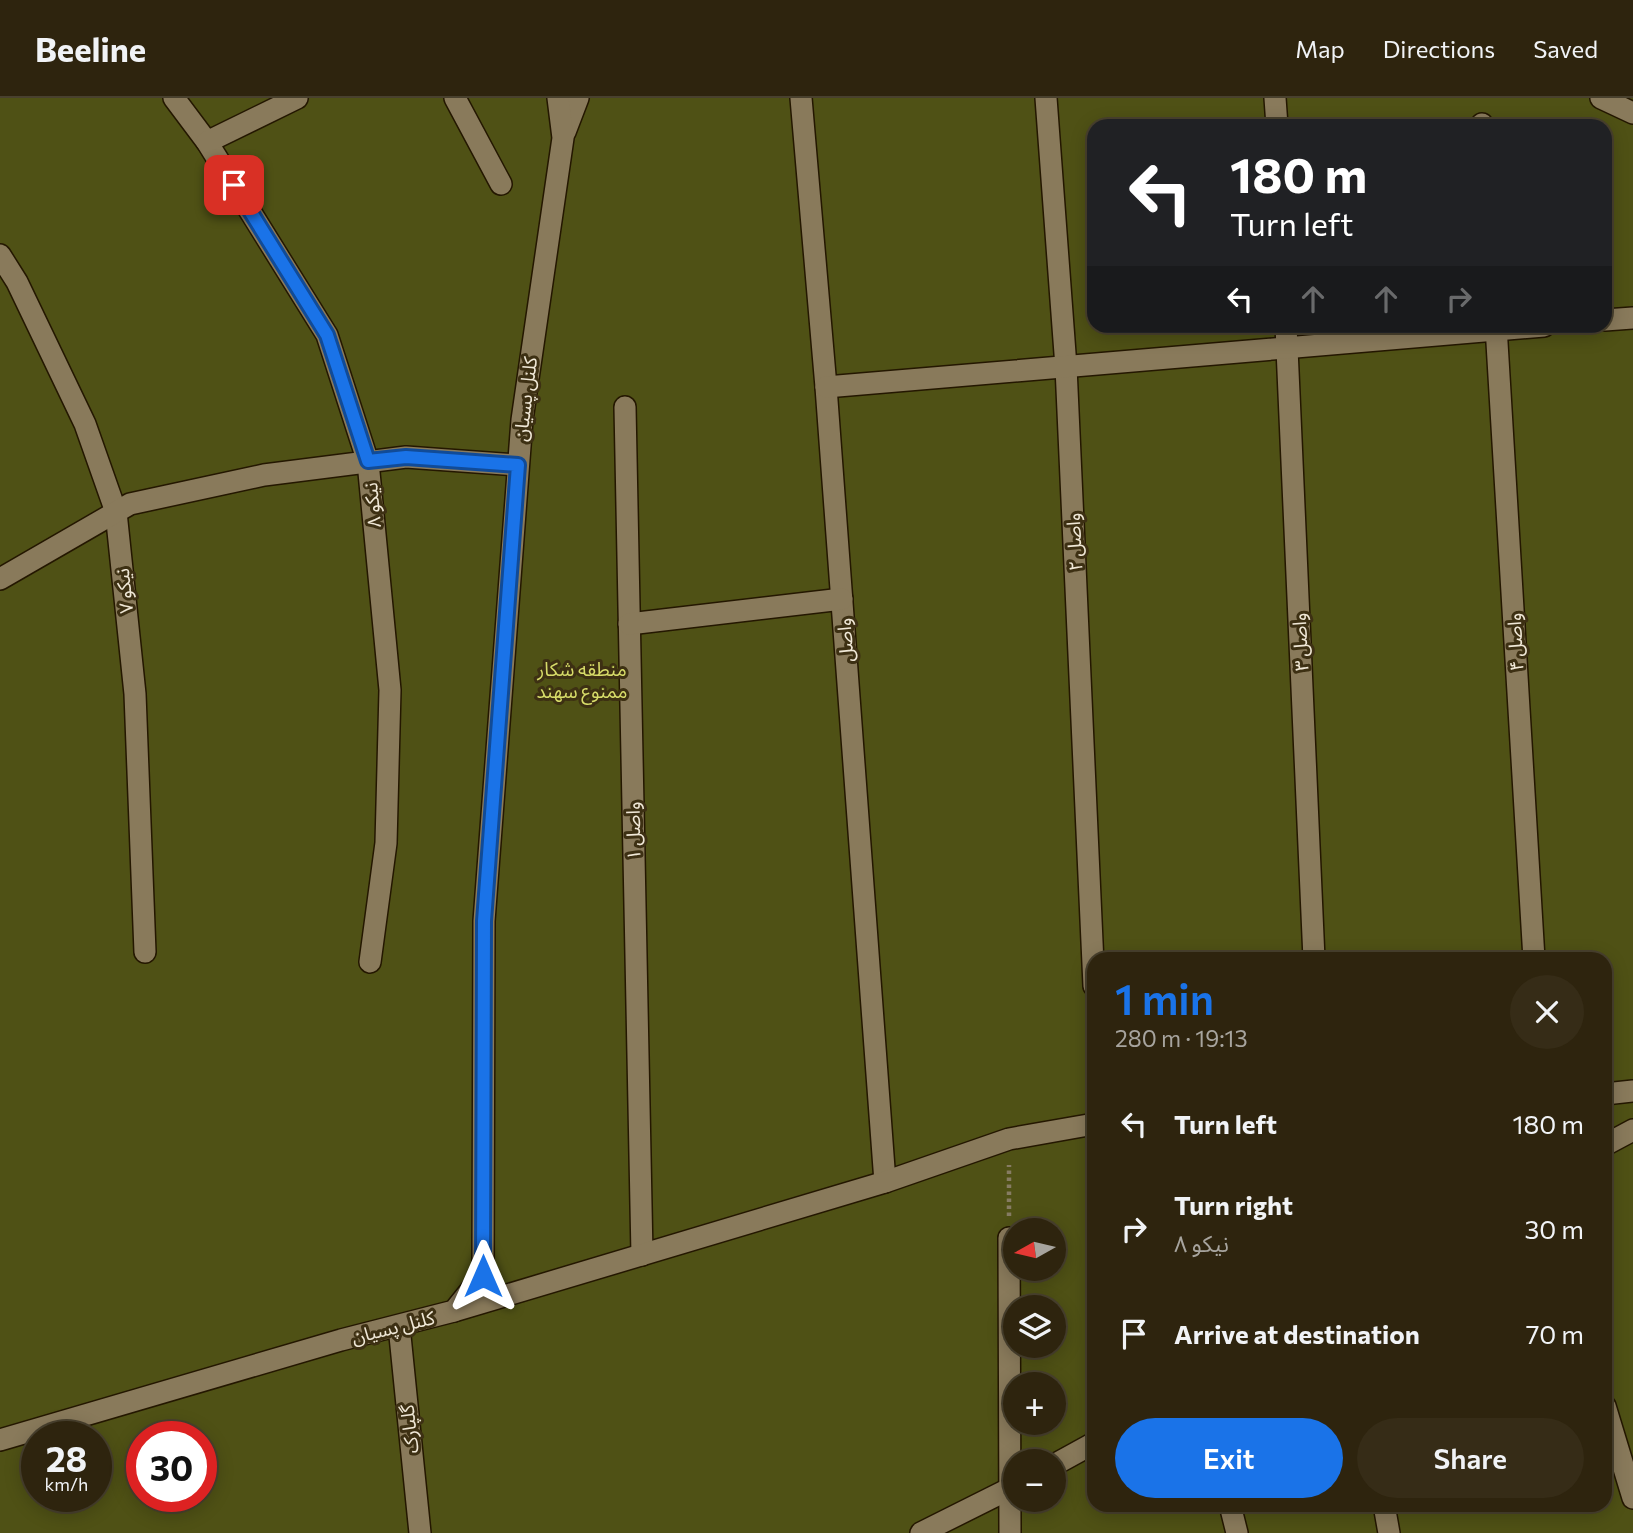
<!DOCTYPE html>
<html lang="en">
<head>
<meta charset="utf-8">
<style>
	body { margin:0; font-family:Commissioner,"Noto Sans Arabic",sans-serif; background:#362c17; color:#f1f3f6; height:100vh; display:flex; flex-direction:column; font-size:26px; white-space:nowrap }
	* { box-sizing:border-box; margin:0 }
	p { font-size:23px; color:#a7a49e }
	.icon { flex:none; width:38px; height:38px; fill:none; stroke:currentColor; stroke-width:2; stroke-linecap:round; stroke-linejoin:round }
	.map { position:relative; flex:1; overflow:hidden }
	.drawer { position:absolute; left:1087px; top:854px; width:525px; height:560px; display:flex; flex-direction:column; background:#2e240e; border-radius:21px; box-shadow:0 4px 18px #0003,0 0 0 2px #49412e }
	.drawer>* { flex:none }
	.top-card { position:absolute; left:1087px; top:21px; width:525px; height:214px; border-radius:21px; box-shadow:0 4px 18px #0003,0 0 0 2px #49412e; background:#202124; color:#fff; overflow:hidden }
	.needle { width:46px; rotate:262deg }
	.controls { position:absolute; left:1003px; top:1120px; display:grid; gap:14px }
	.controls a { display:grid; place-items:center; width:63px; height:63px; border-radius:50%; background:#2e240e; box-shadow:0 4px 18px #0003,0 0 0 2px #49412e; font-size:35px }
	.speed { position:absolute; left:21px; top:1323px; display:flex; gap:14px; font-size:35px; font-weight:700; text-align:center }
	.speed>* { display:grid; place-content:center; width:91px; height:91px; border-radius:50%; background:#2e240e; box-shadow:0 4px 18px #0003,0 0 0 2px #49412e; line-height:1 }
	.speed small { font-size:18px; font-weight:400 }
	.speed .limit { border:10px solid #d22; background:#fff; color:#111 }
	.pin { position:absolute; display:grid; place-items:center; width:60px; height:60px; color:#fff; margin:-30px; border-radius:14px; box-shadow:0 4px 10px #0006 }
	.me { position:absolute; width:77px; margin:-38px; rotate:0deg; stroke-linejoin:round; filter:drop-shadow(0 0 5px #0008) }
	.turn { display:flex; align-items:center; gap:24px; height:147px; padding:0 28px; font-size:32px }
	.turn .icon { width:91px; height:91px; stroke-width:2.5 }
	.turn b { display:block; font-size:49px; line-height:60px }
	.lanes { display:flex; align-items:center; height:66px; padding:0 28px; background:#0003; justify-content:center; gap:35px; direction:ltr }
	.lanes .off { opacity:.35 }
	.round { display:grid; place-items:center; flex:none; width:74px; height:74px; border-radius:37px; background:#362c17 }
	.overview { display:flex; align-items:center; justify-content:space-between; height:119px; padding:0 28px }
	h1 { font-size:42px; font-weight:600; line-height:52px; color:#1a73e8 }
	.action { display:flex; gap:14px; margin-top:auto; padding:14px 28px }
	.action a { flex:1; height:80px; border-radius:42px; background:#1a73e8; color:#fff; font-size:28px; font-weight:600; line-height:80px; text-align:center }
	.action a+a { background:#362c17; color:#f1f3f6 }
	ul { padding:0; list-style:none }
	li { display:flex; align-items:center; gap:21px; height:105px; padding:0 28px }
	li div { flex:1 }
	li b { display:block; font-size:26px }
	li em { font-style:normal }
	header { display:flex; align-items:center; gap:42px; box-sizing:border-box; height:98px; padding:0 35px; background:#2e240e; border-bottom:2px solid #49412e }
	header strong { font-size:33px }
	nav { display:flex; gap:38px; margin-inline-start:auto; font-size:24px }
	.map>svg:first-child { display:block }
	.green { fill:#4f5115; fill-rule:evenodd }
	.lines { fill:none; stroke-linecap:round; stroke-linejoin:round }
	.street-casing { stroke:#241700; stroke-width:24 }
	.secondary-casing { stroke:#241700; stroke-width:24 }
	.path { stroke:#867c63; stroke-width:4.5; stroke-dasharray:3.5 3.5; stroke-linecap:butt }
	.street { stroke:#897a5b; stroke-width:21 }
	.secondary { stroke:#897a5b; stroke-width:21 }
	.route-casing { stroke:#114b97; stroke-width:18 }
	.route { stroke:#1a73e8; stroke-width:12 }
	.labels { text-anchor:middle; stroke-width:6; stroke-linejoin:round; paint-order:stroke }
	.street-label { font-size:19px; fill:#f0e8d7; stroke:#3d3013 }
	.park-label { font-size:19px; fill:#d7dc69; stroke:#3d3013 }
</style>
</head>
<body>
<header>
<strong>Beeline</strong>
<nav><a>Map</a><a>Directions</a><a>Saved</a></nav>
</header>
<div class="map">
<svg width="1633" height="1435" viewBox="0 0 1633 1435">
	<rect width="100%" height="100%" fill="#3d3013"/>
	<path class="green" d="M0 0H1633V1435H0ZM1094 28H1605V228H1094ZM1094 861H1605V1407H1094ZM1015 1132H1054V1171H1015ZM1015 1209H1054V1248H1015ZM1015 1286H1054V1325H1015ZM37 1339H96V1398H37ZM142 1339H201V1398H142ZM1015 1363H1054V1402H1015Z"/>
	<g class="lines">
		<defs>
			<g id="street">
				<path d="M174 0 207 44 327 237 368 364 390 592 386 745 370 864"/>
				<path d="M455 0 501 86"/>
				<path d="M801 0 826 289 885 1084"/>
				<path d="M1046 0 1066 269 1094 888"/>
				<path d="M1275 0 1277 28"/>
				<path d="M1482 26 1483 28"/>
				<path d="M565 34 578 0"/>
				<path d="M207 44 297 0"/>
				<path d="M0 157 17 184 85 326 116 414 135 596 145 854"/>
				<path d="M1605 222 1633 220"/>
				<path d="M1286 228 1314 861"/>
				<path d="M1496 228 1534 861"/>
				<path d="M826 289 1544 228"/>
				<path d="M625 309 642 1157"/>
				<path d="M0 481 130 406 264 377 406 359 518 367"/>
				<path d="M629 526 842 501"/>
				<path d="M1605 996 1633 993"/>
				<path d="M1605 1047 1633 1032"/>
				<path d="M1009 1140 1010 1435"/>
				<path d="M454 1213 885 1084 1009 1041 1094 1026"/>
				<path d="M399 1228 420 1435"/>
				<path d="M1605 1308 1633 1400"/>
				<path d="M0 1342 341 1242 454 1213 483 1177 484 823 522 322 563 40 558 0"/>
				<path d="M1054 1367 1094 1345"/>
				<path d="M1230 1407 1237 1435"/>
				<path d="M1384 1407 1389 1435"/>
				<path d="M921 1435 1015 1388"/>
			</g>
			<path id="secondary" d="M1601 0 1633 15"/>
		</defs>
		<use href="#street" class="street-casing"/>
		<use href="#secondary" class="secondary-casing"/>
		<path class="path" d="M1009 1118V1067"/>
		<use href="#street" class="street"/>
		<use href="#secondary" class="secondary"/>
	</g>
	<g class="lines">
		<defs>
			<path id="route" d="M234 87 327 237 368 363 406 359 518 367 484 823 483 1178"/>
		</defs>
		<use href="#route" class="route-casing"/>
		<use href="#route" class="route"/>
	</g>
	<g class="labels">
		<g class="street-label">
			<text transform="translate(525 301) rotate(-83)" y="7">کلنل پسیان</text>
			<text transform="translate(372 407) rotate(-95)" y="7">نیکو ۸</text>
			<text transform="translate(1074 444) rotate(-93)" y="7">واصل ۲</text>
			<text transform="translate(124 493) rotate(-96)" y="7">نیکو ۷</text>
			<text transform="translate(845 542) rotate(-94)" y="7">واصل</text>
			<text transform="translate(1300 544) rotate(-93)" y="7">واصل ۳</text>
			<text transform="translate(1515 544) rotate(-93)" y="7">واصل ۴</text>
			<text transform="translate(633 733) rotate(-91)" y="7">واصل ۱</text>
			<text transform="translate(393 1229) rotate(-14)" y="7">کلنل پسیان</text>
			<text transform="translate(409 1331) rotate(-96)" y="7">گلپارک</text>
		</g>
		<g class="park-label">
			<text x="582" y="578">منطقه شکار<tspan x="582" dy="22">ممنوع سهند</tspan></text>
		</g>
	</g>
</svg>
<div class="controls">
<a><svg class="needle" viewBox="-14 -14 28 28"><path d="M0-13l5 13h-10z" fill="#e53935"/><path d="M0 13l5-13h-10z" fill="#a7a49e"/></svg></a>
<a><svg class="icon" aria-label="layers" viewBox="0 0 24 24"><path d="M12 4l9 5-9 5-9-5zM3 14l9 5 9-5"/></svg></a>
<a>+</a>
<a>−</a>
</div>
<div class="speed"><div>28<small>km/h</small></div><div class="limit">30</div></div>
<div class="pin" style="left:234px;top:87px;background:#d93025"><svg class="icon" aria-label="arrive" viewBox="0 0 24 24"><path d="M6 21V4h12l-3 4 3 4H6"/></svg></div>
<svg class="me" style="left:483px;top:1178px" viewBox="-20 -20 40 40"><path d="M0-17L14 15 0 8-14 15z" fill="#1a73e8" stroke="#fff" stroke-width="4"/></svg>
<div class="top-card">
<div class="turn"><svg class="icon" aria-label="left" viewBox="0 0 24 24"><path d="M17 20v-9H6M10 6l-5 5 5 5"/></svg><div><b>180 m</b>Turn left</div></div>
<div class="lanes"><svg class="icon" aria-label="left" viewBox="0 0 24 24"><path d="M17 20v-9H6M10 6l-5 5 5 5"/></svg><svg class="icon off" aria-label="ahead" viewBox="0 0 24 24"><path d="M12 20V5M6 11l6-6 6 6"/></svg><svg class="icon off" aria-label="ahead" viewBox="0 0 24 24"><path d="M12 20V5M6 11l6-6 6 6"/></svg><svg class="icon off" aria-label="right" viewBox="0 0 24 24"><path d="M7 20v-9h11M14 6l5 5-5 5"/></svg></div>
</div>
<section class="drawer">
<div class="overview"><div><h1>1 min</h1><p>280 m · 19:13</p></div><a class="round"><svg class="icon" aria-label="close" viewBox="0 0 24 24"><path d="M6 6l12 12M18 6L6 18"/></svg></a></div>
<ul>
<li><svg class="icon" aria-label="left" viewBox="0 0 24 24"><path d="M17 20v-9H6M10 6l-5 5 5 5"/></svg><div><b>Turn left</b></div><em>180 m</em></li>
<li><svg class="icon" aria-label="right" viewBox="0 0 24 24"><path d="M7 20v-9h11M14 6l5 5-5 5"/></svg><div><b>Turn right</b><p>نیکو ۸</p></div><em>30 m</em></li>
<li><svg class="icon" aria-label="arrive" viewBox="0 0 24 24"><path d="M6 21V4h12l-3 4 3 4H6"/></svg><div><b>Arrive at destination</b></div><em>70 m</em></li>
</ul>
<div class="action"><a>Exit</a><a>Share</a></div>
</section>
</div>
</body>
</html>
